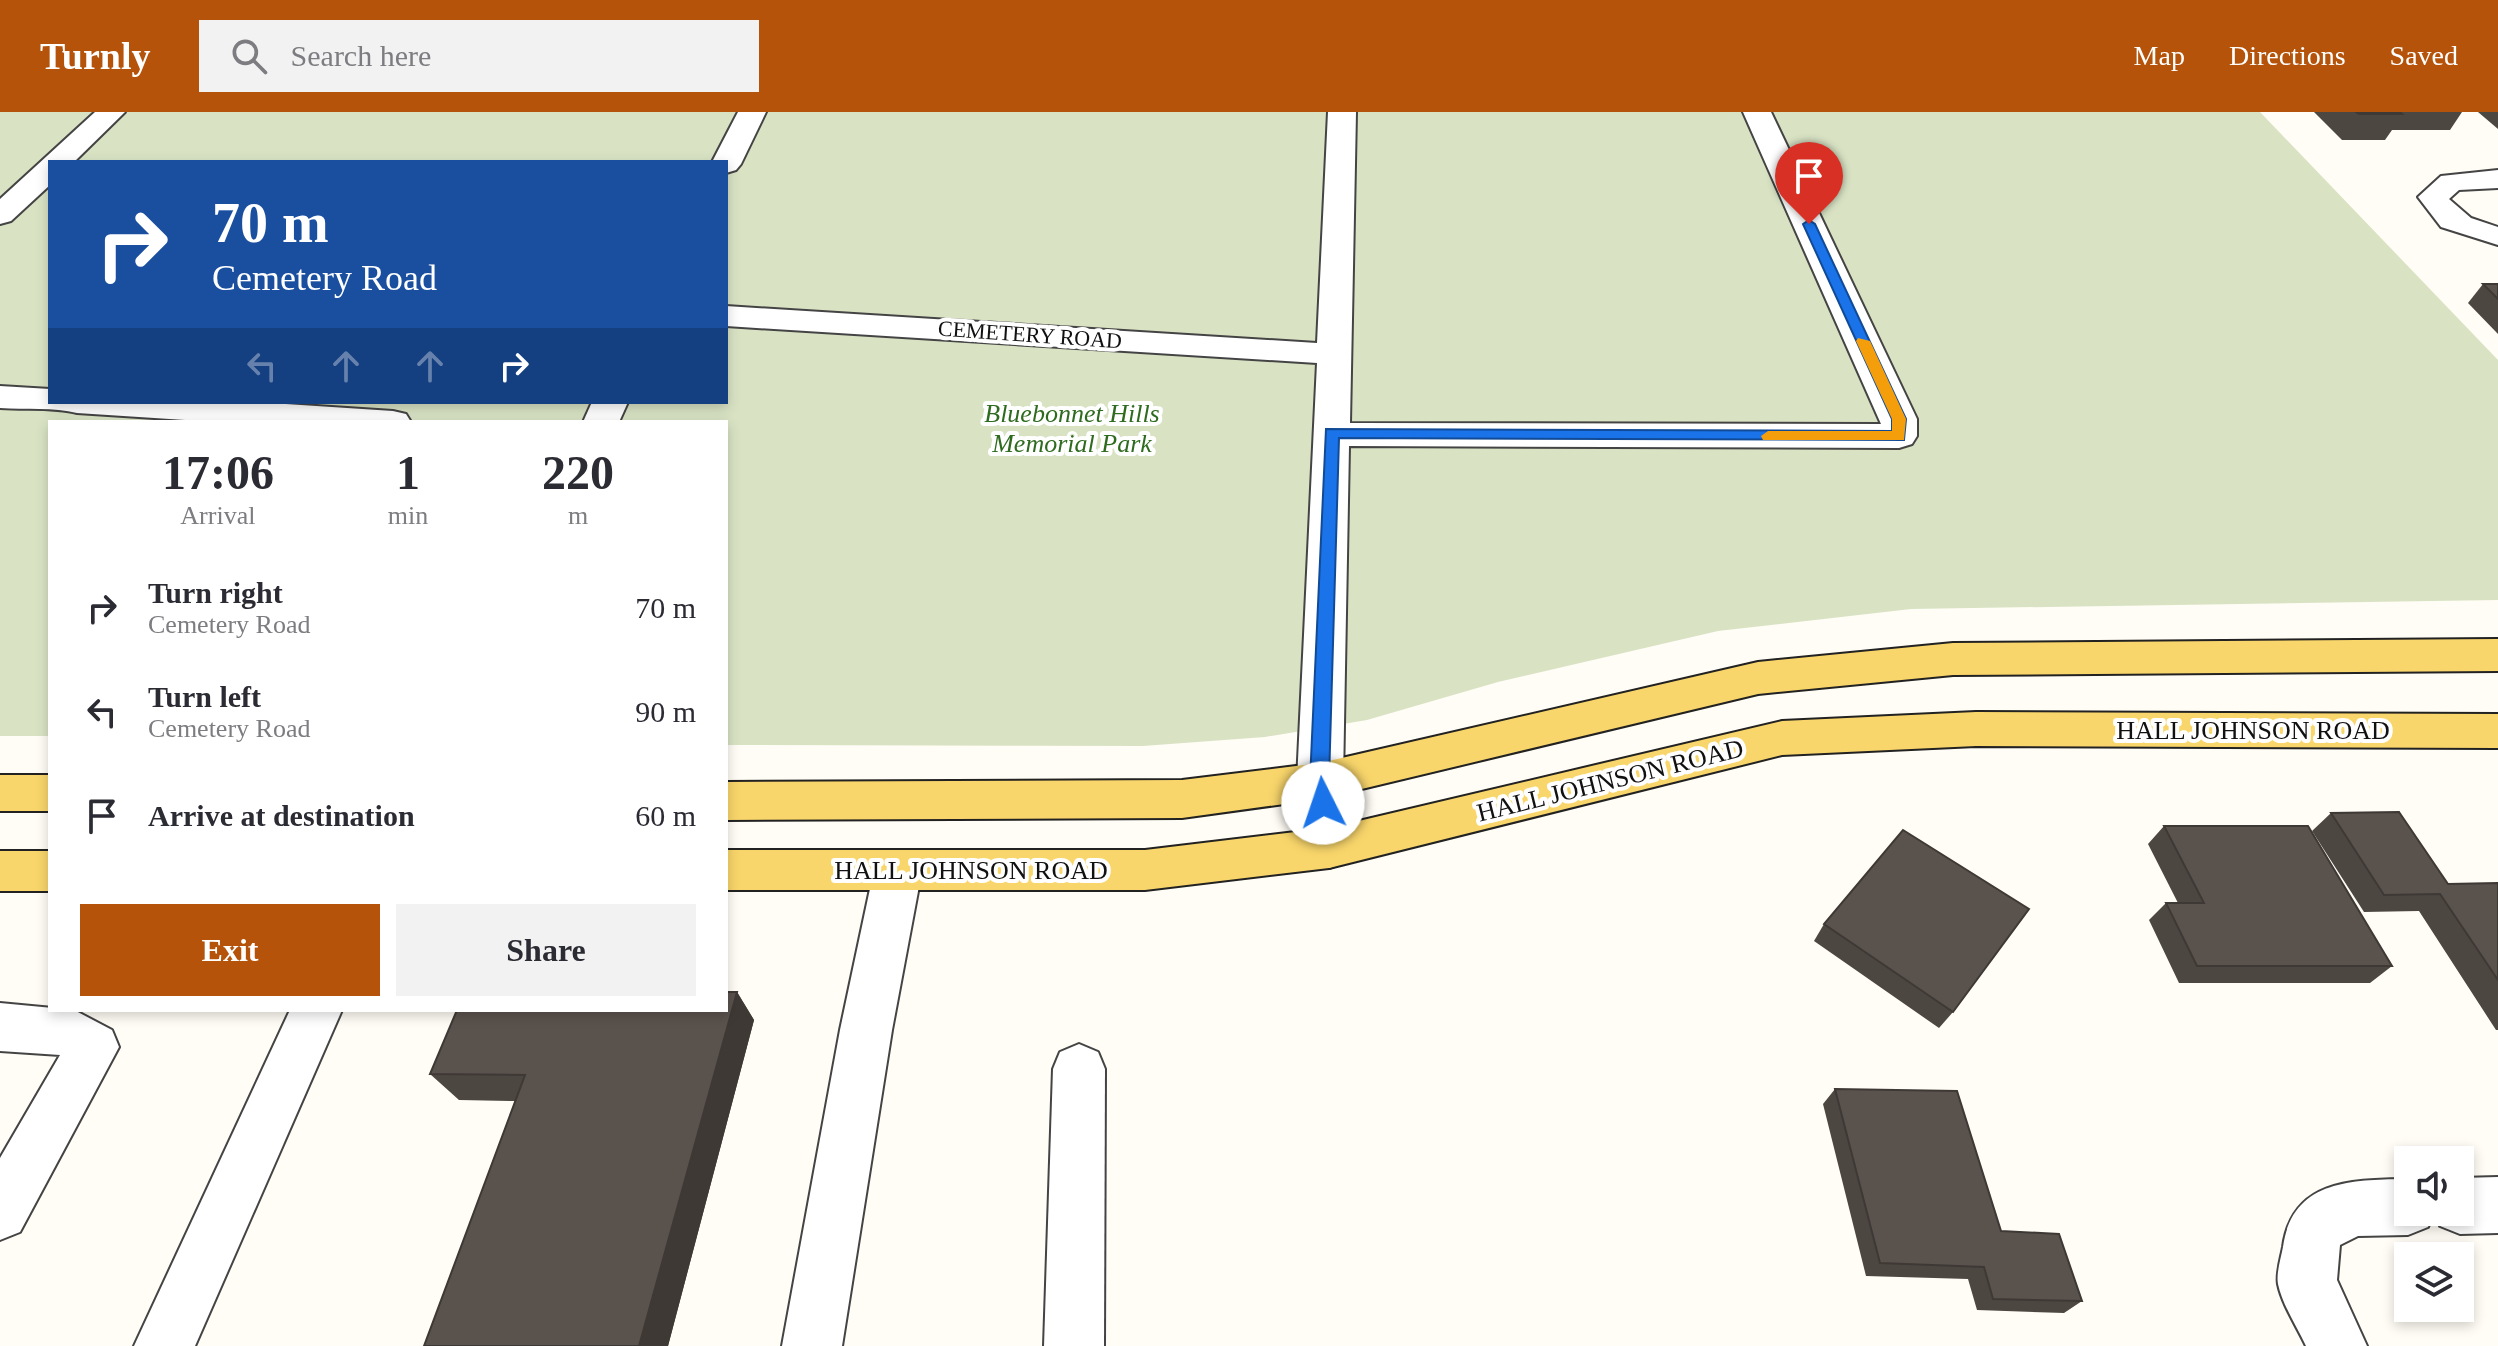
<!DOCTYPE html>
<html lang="en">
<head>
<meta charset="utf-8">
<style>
	body { margin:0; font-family:"Times New Roman",serif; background:#f2f2f3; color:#2b2b33; height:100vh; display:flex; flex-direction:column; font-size:30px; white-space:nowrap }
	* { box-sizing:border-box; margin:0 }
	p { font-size:26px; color:#7c7c81 }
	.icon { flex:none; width:44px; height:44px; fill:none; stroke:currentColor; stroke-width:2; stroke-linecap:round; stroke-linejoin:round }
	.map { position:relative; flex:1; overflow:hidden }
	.sheet { position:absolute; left:48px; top:308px; width:680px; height:592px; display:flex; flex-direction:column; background:#fff; border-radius:0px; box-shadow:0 4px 12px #0003 }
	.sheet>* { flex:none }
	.banner { position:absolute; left:48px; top:48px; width:680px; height:244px; border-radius:0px; box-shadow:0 4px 12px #0003; background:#1a4fa0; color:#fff; overflow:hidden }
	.controls { position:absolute; left:2394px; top:1034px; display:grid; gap:16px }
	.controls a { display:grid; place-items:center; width:80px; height:80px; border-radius:0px; background:#fff; box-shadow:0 4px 12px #0003; font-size:40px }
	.pin { position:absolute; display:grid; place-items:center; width:68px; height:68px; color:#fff; margin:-82px -34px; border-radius:50% 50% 50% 0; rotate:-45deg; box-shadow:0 0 8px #0007 }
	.pin .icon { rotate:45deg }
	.me { position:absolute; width:88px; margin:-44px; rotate:356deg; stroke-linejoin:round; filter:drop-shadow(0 0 6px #0008) }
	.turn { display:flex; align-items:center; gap:28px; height:168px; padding:0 32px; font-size:36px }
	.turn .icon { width:104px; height:104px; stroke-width:2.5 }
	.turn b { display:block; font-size:56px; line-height:68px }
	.lanes { display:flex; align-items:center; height:76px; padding:0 32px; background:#0003; justify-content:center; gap:40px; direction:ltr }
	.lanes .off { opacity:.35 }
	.eta { display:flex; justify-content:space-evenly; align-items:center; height:136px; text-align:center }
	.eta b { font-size:48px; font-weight:800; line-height:56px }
	.action { display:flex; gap:16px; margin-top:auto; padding:16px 32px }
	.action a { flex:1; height:92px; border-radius:0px; background:#b45309; color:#fff; font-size:32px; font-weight:800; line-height:92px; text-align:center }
	.action a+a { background:#f2f2f3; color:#2b2b33 }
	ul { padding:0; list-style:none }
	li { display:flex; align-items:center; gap:24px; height:104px; padding:0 32px }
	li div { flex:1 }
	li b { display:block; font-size:30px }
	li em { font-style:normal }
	header { display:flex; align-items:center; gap:48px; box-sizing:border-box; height:112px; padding:0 40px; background:#b45309; color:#fff }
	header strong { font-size:38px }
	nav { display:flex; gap:44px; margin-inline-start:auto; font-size:28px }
	.search { width:560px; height:72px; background:#f2f2f3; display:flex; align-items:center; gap:20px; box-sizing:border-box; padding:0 28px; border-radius:0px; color:#7c7c81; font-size:30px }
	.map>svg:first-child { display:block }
	.cemetery { fill:#d9e3c4; fill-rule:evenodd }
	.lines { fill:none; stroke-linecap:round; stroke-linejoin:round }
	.minor-casing { stroke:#444; stroke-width:4 }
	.major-casing { stroke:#222; stroke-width:4 }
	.minor { fill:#fff; fill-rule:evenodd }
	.major { fill:#f9d66b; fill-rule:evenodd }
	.wall { fill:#4d4742 }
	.shaded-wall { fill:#3f3936 }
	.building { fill:#5a524d; stroke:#3f3936; stroke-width:2 }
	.route { fill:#1a73e8; stroke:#114b97; stroke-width:2 }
	.slow { fill:#f59e0b }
	.labels { text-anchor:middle; stroke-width:8; stroke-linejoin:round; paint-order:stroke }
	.far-street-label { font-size:22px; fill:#111; stroke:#fff }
	.park-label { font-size:26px; font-style:italic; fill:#2f6b1f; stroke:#fff }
	.street-label { font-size:26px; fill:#111; stroke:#fff }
</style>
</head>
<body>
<header>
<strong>Turnly</strong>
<div class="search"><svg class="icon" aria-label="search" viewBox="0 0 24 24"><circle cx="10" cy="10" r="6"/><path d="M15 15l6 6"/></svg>Search here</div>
<nav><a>Map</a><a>Directions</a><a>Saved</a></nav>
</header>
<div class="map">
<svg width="2498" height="1234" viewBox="0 0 2498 1234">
	<rect width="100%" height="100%" fill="#fffdf5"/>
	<path class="cemetery" d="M0 0H2260L2498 248V488L1911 497 1718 519 1498 570 1367 608 1265 625 1143 634 726 633V310H50V624H0ZM50 50H726V290H50Z"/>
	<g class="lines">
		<defs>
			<g id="minor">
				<path d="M95 0H125L74 50H50V73L11 109 0 112V87Z"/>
				<path d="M738 0H766L741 52 736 58 726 61V50H712Z"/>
				<path d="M1328 0H1356L1350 311 1881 312 1743 0H1771L1917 307V324L1912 332 1899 336 1349 334 1343 669 1353 736 1346 750 1329 756 1312 750 1305 736 1297 669 1317 251 726 214V194L1317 231Z"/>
				<path d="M2498 58V76L2459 78 2449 87 2471 106 2498 115V133L2441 115 2418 85 2441 64Z"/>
				<path d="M0 274 50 277V290H255L393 299 406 302 411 310H216L77 301C54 295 26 298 0 296Z"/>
				<path d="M592 290H628L619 310H583Z"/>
				<path d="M898 738 915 744 922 758 892 918 842 1234H782L840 918 874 758 881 744Z"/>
				<path d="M0 891 74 898 112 918 119 935 20 1120 0 1128V1046L60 943 0 939Z"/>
				<path d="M290 898H342L195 1234H134Z"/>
				<path d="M1079 932 1098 940 1105 957 1104 1234H1044L1053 957 1060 940Z"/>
				<path d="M2498 1065V1121L2460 1122 2440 1114 2434 1100H2460V1066Z"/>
				<path d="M2408 1067V1100H2434L2428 1115 2408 1123 2358 1124 2340 1133 2337 1168 2367 1234H2306C2297 1215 2282 1192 2278 1172 2276 1161 2281 1146 2283 1135 2292 1067 2353 1068 2408 1067Z"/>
			</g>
			<g id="major">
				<path d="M2498 527V559L1953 563 1758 582 1320 687 1182 706 726 708V670L1182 668 1320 651 1758 550 1953 531Z"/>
				<path d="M1976 600 2498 602V636L1976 634 1782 643 1329 756 1145 778H726V738H1145L1329 716 1782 609Z"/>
				<rect x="0" y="663" width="50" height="36"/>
				<rect x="0" y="739" width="50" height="40"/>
			</g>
		</defs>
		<use href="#minor" class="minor-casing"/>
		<use href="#major" class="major-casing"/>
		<use href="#minor" class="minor"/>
		<use href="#major" class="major"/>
	</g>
	<g class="wall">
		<path d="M2314 0H2462L2450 18H2392L2385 28H2342Z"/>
		<path d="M2478 0H2498V17Z"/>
		<path d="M2483 172H2498V222L2468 191Z"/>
		<path d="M2331 701 2448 772 2498 771V918H2496L2419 799 2364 800 2312 719Z"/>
		<path d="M2164 714 2392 854 2370 871H2179L2149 808 2166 791H2178L2148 732Z"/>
		<path d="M1824 812 1953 900 1939 916 1814 829Z"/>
		<path d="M737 880 754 908 668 1234H424L515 989 459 988 430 962Z"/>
		<path d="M1835 977 2001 1119 2082 1189 2064 1201 1977 1198 1968 1167 1866 1164 1823 992Z"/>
	</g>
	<path class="shaded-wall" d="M737 880 754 908 668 1234H639Z"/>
	<g class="building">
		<path d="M2356 0H2400L2402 2H2359Z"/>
		<path d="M2483 172H2498V187Z"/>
		<path d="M2399 700 2448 772 2498 771V868L2440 782 2384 783 2331 701Z"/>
		<path d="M2164 714H2308L2392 854H2197L2166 791H2204Z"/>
		<path d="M1903 718 2029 797 1953 900 1824 812Z"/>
		<path d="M726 880H737L639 1234H424L525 963 430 962 457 898H726Z"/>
		<path d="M1835 977 1957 979 2001 1119 2059 1122 2082 1189 1993 1187 1984 1155 1880 1151Z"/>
	</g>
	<path class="route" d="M1809 108 1815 112 1906 307 1904 328 1339 326 1329 669 1332 691 1330 696H1316L1310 669 1326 317 1892 319V307L1803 112Z"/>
	<path class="slow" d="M1858 226 1870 229 1906 307 1904 328H1763L1761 324 1768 319H1892V307L1856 229Z"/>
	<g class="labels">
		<g class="far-street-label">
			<text transform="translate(1030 222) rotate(4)" y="8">CEMETERY ROAD</text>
		</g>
		<g class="park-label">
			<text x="1072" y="310">Bluebonnet Hills<tspan x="1072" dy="30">Memorial Park</tspan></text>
		</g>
		<g class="street-label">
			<text x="2253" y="627">HALL JOHNSON ROAD</text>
			<text transform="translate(1610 668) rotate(-14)" y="9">HALL JOHNSON ROAD</text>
			<text x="971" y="767">HALL JOHNSON ROAD</text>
		</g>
	</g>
</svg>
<div class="controls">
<a><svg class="icon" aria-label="sound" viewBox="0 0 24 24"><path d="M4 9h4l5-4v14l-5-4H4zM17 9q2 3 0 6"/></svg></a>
<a><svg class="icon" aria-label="layers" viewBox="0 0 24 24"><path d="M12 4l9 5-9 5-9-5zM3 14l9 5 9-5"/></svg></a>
</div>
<div class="pin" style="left:1809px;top:112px;background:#d93025"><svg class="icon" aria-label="arrive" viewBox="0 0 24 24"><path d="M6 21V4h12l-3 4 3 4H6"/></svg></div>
<svg class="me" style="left:1323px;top:691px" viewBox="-20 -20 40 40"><circle r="19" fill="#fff"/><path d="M0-13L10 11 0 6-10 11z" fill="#1a73e8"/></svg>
<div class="banner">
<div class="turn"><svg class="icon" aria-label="right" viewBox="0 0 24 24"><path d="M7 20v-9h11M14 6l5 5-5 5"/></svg><div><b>70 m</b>Cemetery Road</div></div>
<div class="lanes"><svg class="icon off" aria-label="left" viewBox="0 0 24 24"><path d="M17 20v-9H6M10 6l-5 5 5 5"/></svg><svg class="icon off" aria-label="ahead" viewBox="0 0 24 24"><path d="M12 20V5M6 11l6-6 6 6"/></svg><svg class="icon off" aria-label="ahead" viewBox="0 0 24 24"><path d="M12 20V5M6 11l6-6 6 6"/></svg><svg class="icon" aria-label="right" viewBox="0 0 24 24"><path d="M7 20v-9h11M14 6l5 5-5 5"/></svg></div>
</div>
<section class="sheet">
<div class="eta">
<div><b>17:06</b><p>Arrival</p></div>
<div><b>1</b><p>min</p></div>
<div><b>220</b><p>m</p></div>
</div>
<ul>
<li><svg class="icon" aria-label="right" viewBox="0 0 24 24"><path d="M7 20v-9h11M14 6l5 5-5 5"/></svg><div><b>Turn right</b><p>Cemetery Road</p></div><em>70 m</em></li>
<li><svg class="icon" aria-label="left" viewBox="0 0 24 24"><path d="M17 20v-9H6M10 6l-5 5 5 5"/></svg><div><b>Turn left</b><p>Cemetery Road</p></div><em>90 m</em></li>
<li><svg class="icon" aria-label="arrive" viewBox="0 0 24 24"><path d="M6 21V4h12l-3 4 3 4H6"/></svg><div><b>Arrive at destination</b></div><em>60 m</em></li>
</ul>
<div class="action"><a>Exit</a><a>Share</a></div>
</section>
</div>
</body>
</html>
